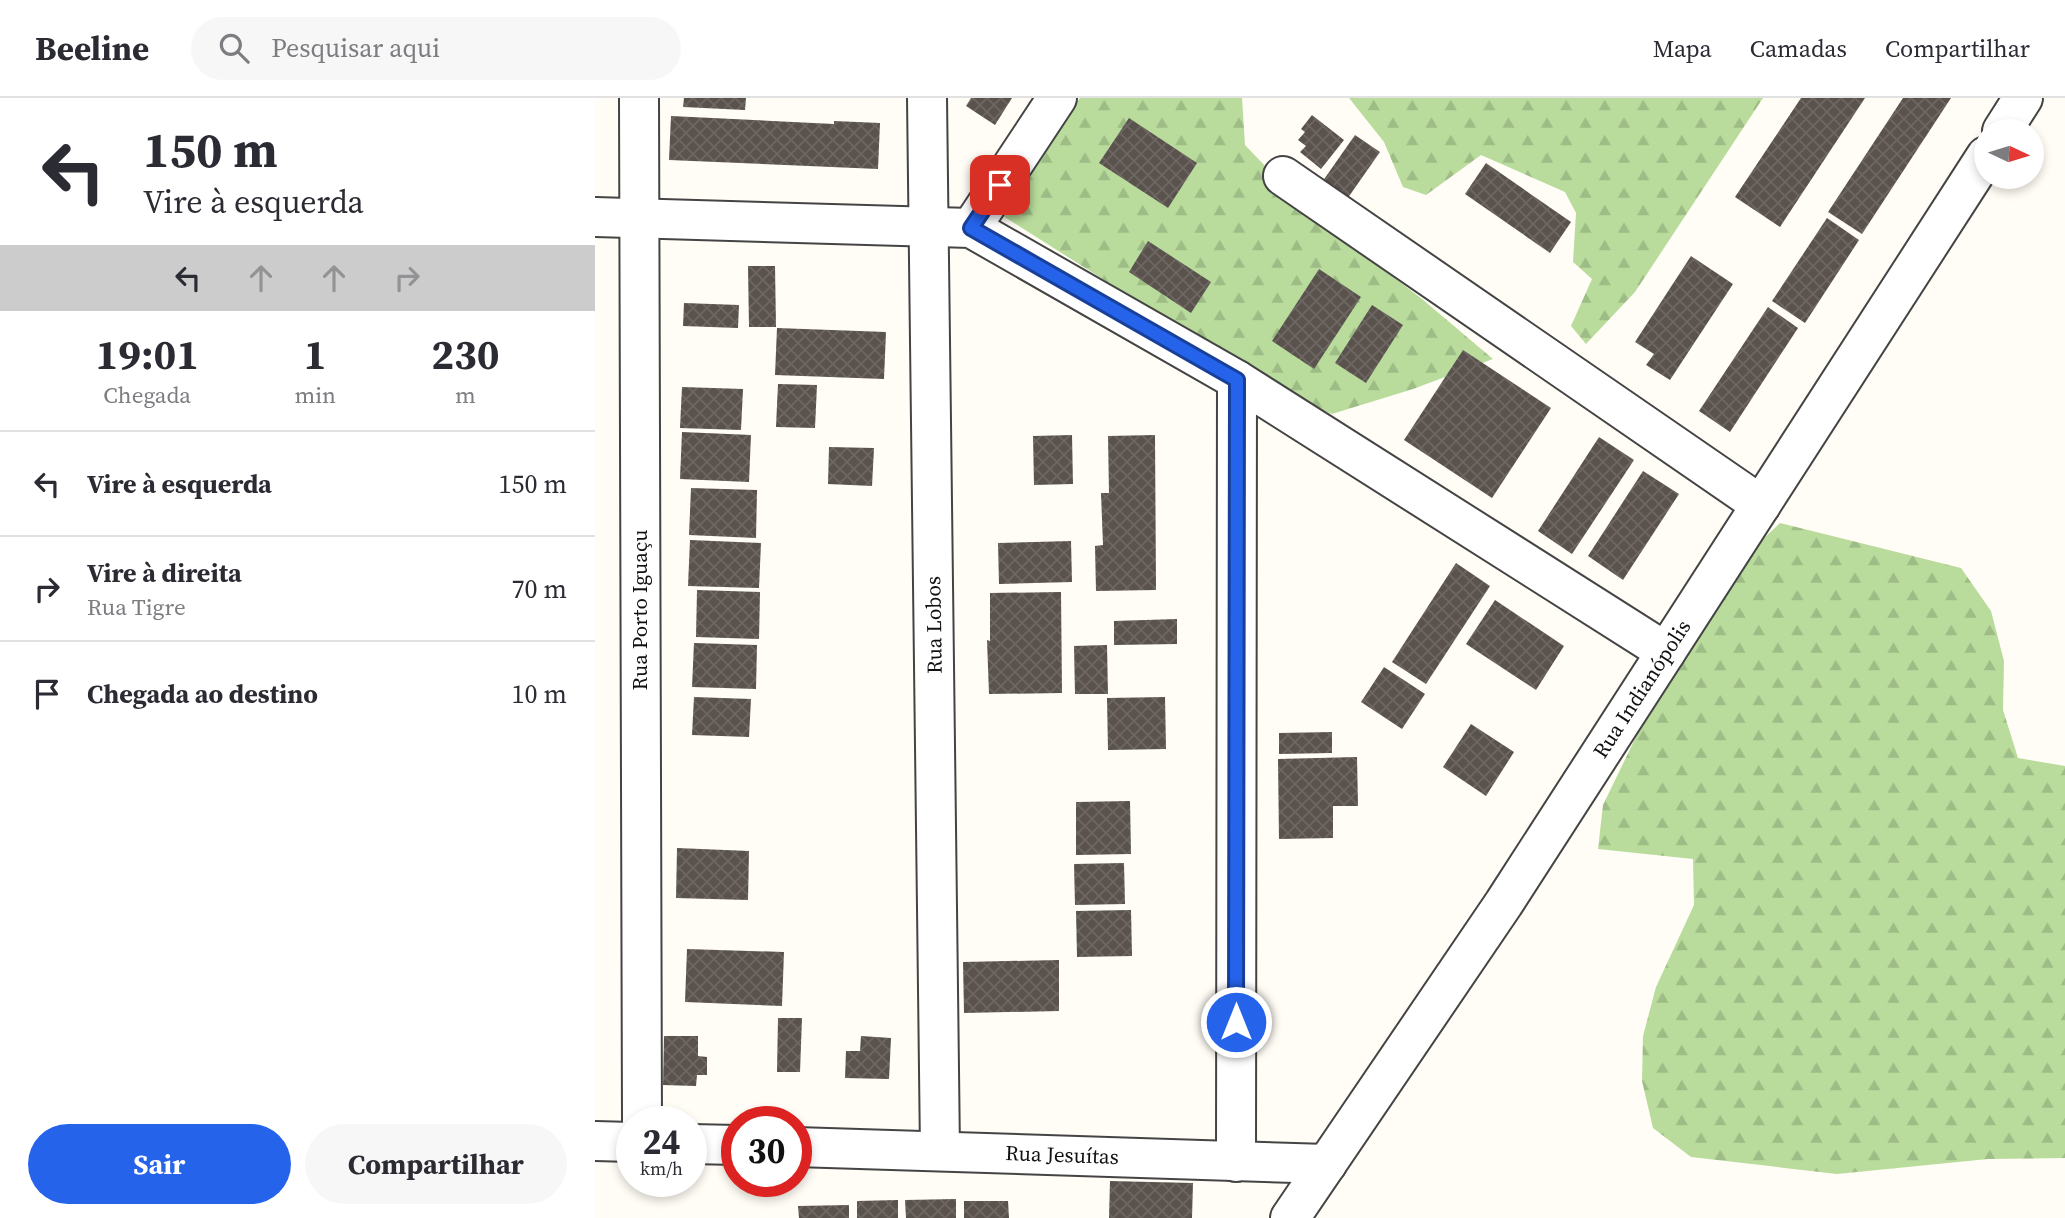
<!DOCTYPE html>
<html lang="pt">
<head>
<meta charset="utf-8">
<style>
	body { margin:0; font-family:"Source Serif 4",serif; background:#f7f7f7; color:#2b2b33; height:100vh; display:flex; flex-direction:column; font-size:26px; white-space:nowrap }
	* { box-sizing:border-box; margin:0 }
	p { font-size:23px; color:#7c7c81 }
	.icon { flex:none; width:38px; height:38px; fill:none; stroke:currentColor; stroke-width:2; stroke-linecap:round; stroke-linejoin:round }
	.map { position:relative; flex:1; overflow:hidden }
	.panel { display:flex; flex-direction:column; background:#fff; width:595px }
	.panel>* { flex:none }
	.hud { background:#fff; color:#2b2b33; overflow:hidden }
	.needle { width:46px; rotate:94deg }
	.controls { position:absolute; left:1379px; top:21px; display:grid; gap:14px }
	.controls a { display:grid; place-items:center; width:70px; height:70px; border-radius:50%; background:#fff; box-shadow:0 4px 10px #0003; font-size:35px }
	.speed { position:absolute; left:21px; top:1008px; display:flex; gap:14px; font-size:35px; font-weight:700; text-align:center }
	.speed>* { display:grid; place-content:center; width:91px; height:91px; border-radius:50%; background:#fff; box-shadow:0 4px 10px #0003; line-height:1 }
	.speed small { font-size:18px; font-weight:400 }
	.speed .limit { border:10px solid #d22; background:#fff; color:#111 }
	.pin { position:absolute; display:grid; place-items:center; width:60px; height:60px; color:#fff; margin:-30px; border-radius:14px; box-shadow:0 4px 10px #0006 }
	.me { position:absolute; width:77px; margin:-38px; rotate:0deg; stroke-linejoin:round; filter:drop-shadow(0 0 5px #0008) }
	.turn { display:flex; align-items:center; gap:24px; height:147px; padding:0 28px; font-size:32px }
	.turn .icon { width:91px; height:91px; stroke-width:2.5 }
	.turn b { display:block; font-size:49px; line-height:60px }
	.lanes { display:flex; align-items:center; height:66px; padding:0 28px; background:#0003; justify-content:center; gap:35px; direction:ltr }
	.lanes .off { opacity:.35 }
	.eta { display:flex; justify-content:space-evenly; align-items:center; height:119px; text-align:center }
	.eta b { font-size:42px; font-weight:700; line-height:49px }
	.cta { display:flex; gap:14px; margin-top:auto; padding:14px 28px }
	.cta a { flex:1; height:80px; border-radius:42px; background:#2563eb; color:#fff; font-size:28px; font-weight:700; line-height:80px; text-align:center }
	.cta a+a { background:#f7f7f7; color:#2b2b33 }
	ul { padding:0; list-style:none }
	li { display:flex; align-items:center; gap:21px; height:105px; padding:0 28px; border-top:2px solid #e1e1e2 }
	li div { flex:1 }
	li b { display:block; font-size:26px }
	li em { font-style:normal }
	header { display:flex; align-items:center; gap:42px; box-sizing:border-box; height:98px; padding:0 35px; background:#fff; border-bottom:2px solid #e1e1e2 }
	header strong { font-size:33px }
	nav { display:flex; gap:38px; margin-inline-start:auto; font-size:24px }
	.search { width:490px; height:63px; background:#f7f7f7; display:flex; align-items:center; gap:18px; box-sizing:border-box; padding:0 24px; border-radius:38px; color:#7c7c81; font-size:26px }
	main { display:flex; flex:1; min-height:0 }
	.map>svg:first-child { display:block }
	.forest { fill:url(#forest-firs) }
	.building { fill:url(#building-cross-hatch) }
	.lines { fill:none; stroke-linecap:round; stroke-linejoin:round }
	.minor-casing { stroke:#444; stroke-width:42 }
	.minor { stroke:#fff; stroke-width:38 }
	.route-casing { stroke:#184099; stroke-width:18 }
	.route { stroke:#2563eb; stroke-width:12 }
	.labels { text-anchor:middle; stroke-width:7; stroke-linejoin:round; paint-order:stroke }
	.street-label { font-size:21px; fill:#111; stroke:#fff }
</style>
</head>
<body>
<header>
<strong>Beeline</strong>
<div class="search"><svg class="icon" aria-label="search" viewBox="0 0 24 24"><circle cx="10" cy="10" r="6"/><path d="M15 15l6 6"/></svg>Pesquisar aqui</div>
<nav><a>Mapa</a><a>Camadas</a><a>Compartilhar</a></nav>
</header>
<main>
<section class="panel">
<div class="hud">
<div class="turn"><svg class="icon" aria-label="left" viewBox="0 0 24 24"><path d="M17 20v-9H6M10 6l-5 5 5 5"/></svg><div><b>150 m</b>Vire à esquerda</div></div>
<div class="lanes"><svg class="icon" aria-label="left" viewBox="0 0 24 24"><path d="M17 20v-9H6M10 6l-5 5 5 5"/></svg><svg class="icon off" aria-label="ahead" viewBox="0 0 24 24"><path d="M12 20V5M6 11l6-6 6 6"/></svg><svg class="icon off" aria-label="ahead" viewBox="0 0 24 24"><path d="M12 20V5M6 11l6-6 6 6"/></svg><svg class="icon off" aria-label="right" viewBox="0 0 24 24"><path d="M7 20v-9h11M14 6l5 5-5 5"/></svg></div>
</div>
<div class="eta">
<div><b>19:01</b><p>Chegada</p></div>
<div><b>1</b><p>min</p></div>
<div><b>230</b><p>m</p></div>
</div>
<ul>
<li><svg class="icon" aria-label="left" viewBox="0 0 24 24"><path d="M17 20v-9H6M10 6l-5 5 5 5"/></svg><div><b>Vire à esquerda</b></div><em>150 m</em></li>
<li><svg class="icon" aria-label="right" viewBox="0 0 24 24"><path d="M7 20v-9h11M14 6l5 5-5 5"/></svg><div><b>Vire à direita</b><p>Rua Tigre</p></div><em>70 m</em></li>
<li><svg class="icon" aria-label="arrive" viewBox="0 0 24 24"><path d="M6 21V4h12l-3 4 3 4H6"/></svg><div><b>Chegada ao destino</b></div><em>10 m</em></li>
</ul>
<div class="cta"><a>Sair</a><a>Compartilhar</a></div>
</section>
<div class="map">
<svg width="1470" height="1120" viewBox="0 0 1470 1120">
	<defs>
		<pattern id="forest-firs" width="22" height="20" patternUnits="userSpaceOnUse" patternTransform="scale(1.75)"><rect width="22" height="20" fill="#b9dc9c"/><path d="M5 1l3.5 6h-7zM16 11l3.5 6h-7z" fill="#9ebc85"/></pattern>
		<pattern id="building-cross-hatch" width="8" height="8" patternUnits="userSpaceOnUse" patternTransform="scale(1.75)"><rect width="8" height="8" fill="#5a524d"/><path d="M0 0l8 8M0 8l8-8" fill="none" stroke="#6d6662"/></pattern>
	</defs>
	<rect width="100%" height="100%" fill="#fffdf5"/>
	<g class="forest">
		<path d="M485 0H647L650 47 717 117 827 201 898 261 818 291 737 316 691 297 397 111 450 47Z"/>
		<path d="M754 0H1168L1040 194 991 246 976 228 997 181 978 164 981 115 970 94 886 57 831 97 808 89 789 44Z"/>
		<path d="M1185 425 1366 470 1396 513 1409 563 1408 612 1423 660 1470 668V1060L1393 1061 1242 1076 1096 1059 1058 1030 1047 983 1048 938 1061 889 1099 807 1098 761 1003 751 1008 707 1071 577 1145 463Z"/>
	</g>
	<g class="building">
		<path d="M89 0H151L150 12 88 9Z"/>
		<path d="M376 0H417L400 27 371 8Z"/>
		<path d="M1206 0H1270L1185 129 1140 99Z"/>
		<path d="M1308 0H1356L1267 136 1233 114Z"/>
		<path d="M717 17 749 42 726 71 705 54 711 48 703 42 710 34 706 31Z"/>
		<path d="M76 18 239 26V23L285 25 283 71 74 62Z"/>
		<path d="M534 20 602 65 573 110 504 65Z"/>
		<path d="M760 37 785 54 750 104 725 87Z"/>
		<path d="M891 65 976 124 955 155 870 96Z"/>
		<path d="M1232 120 1264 142 1210 225 1177 203Z"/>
		<path d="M553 143 616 184 596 215 534 174Z"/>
		<path d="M1096 158 1138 186 1075 282 1051 267 1059 256 1040 244Z"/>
		<path d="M153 168H180L181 229H154Z"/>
		<path d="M724 171 766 199 719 271 677 243Z"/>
		<path d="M89 205 144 207 143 230 88 228Z"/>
		<path d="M777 207 808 227 771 285 740 265Z"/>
		<path d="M1173 209 1203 230 1135 334 1104 313Z"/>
		<path d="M182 230 291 234 289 281 180 277Z"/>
		<path d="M868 252 956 310 897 400 809 342Z"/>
		<path d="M183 286 222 287 220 330 181 329Z"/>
		<path d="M87 289 148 291 146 332 85 330Z"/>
		<path d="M87 334 156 337 154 384 85 381Z"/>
		<path d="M477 337 478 386 439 387 438 338Z"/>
		<path d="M560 337 561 492 501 493 500 448 508 447 506 395H514L513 338Z"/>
		<path d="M1004 339 1039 362 977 456 943 433Z"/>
		<path d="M234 349 279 350 277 388 233 386Z"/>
		<path d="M1048 373 1084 396 1028 482 993 458Z"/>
		<path d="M96 390 162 392 161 440 94 437Z"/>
		<path d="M95 442 166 445 164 490 93 488Z"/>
		<path d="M476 443 477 484 404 486 403 445Z"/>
		<path d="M861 465 895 488 831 586 797 564Z"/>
		<path d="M102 492 165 494 164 541 101 539Z"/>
		<path d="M466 494 467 595 394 596 392 542 395 543V495Z"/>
		<path d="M900 502 969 548 941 592 871 546Z"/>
		<path d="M582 521V546L519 547V523Z"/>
		<path d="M99 545 162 547 161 591 97 589Z"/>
		<path d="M512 547 513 596H480L479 548Z"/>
		<path d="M789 569 830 596 807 631 766 604Z"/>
		<path d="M99 599 156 601 154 639 97 637Z"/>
		<path d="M570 599 571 651 513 652 512 600Z"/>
		<path d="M876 626 919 654 891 698 848 669Z"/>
		<path d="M737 634V655L684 656V635Z"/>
		<path d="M762 659 763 708H738V740L684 741 683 661Z"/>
		<path d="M535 703 536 756 481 757V704Z"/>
		<path d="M82 750 154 753 153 802 81 800Z"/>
		<path d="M529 765 530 806 480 807 479 766Z"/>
		<path d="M536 812 537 858 482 859 481 813Z"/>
		<path d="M92 851 189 854 187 908 90 904Z"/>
		<path d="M464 862V913L369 915 368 864Z"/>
		<path d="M183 920H207L205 974H182Z"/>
		<path d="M69 938H103V958L112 959V977H102L101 988 68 987Z"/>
		<path d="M266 938 296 940 294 981 250 980 251 953H265Z"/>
		<path d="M515 1083 598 1085 597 1120H514Z"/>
		<path d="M361 1101V1120H311L310 1102Z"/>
		<path d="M303 1102V1120H262V1103Z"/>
		<path d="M369 1103H413L414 1120H369Z"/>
		<path d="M254 1107V1120H204L203 1108Z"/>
	</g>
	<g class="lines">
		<defs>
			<g id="minor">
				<path d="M44 0 47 1024"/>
				<path d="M332 0 345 1053"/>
				<path d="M1407 33 1428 0"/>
				<path d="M688 78 1166 407"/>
				<path d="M0 119 376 130 642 282 1071 554"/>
				<path d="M376 130 462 0"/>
				<path d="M0 1043 37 1044"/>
				<path d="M96 1046 142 1047"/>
				<path d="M201 1049 732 1066"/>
				<path d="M641 1064 642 282"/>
				<path d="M695 1120 909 805 1391 58"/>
			</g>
		</defs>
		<use href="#minor" class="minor-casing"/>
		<use href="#minor" class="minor"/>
	</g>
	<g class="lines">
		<defs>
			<path id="route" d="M405 87 376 130 642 282 641 924"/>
		</defs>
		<use href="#route" class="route-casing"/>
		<use href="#route" class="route"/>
	</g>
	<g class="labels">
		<g class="street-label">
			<text transform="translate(45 512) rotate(-90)" y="7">Rua Porto Iguaçu</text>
			<text transform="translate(339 527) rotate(-91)" y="7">Rua Lobos</text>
			<text transform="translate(1047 591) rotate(-57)" y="7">Rua Indianópolis</text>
			<text transform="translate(467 1057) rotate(2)" y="7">Rua Jesuítas</text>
		</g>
	</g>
</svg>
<div class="controls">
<a><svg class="needle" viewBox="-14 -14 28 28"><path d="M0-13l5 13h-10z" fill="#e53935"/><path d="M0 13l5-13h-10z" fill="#7c7c81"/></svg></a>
</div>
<div class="speed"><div>24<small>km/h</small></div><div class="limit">30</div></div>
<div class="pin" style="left:405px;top:87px;background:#d93025"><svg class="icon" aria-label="arrive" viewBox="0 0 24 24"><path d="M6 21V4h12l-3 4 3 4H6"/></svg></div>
<svg class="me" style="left:641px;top:924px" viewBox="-20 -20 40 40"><circle r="17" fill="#2563eb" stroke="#fff" stroke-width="3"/><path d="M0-11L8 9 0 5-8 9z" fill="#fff"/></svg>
</div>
</main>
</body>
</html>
